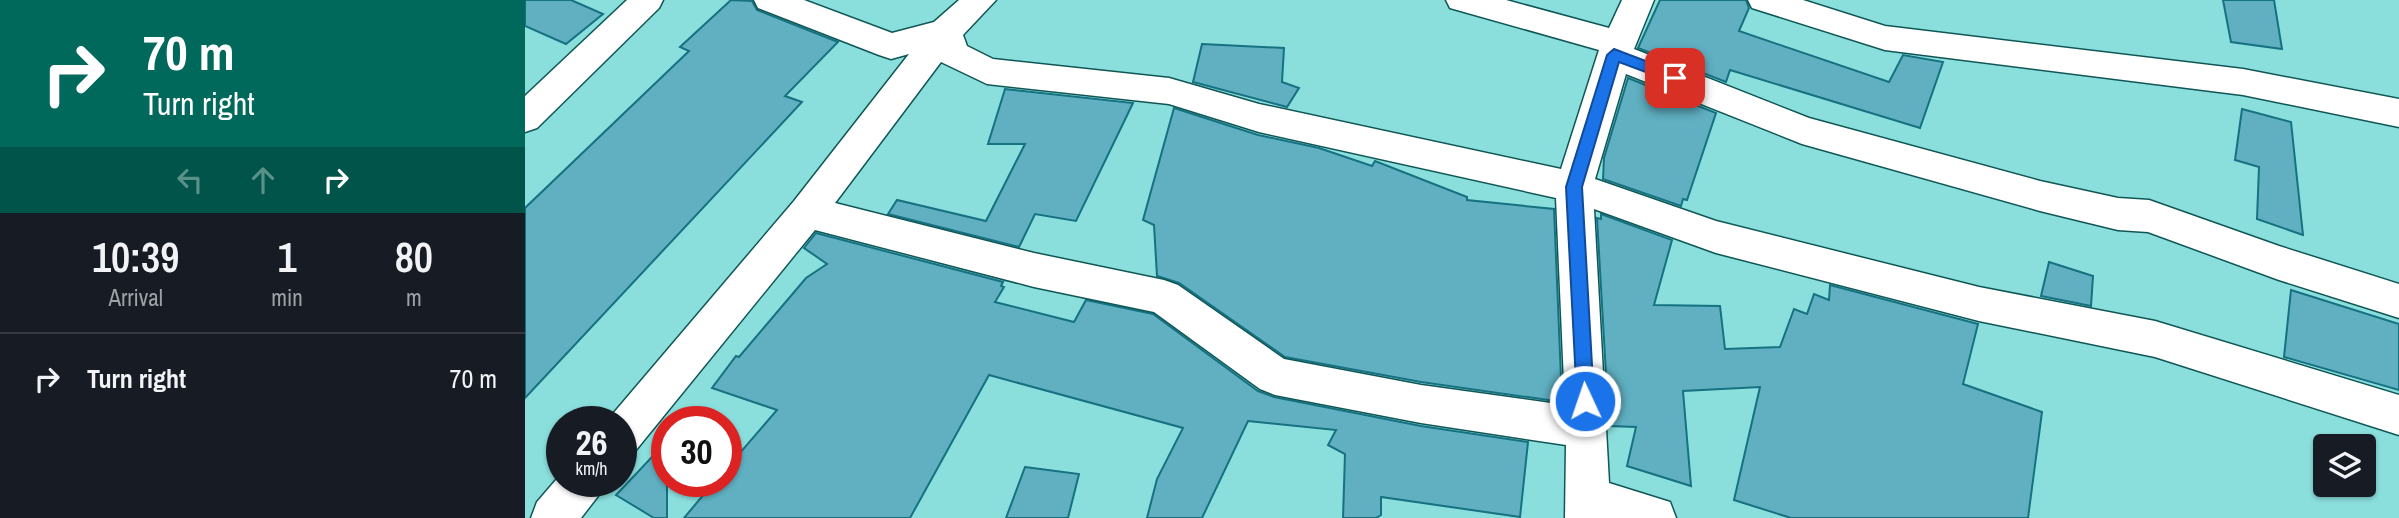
<!DOCTYPE html>
<html lang="en">
<head>
<meta charset="utf-8">
<style>
	body { margin:0; font-family:"Archivo Narrow",sans-serif; background:#242831; color:#f1f3f6; height:100vh; display:flex; flex-direction:column; font-size:26px; white-space:nowrap }
	* { box-sizing:border-box; margin:0 }
	p { font-size:23px; color:#9ea1a6 }
	.icon { flex:none; width:38px; height:38px; fill:none; stroke:currentColor; stroke-width:2; stroke-linecap:round; stroke-linejoin:round }
	.map { position:relative; flex:1; overflow:hidden }
	.panel { display:flex; flex-direction:column; background:#171b24; width:525px }
	.panel>* { flex:none }
	.guide { background:#00695c; color:#fff; overflow:hidden }
	.fabs { position:absolute; left:1788px; top:434px; display:grid; gap:14px }
	.fabs a { display:grid; place-items:center; width:63px; height:63px; border-radius:7px; background:#171b24; box-shadow:0 2px 5px #0004; font-size:35px }
	.speed { position:absolute; left:21px; top:406px; display:flex; gap:14px; font-size:35px; font-weight:700; text-align:center }
	.speed>* { display:grid; place-content:center; width:91px; height:91px; border-radius:50%; background:#171b24; box-shadow:0 2px 5px #0004; line-height:1 }
	.speed small { font-size:18px; font-weight:400 }
	.speed .limit { border:10px solid #d22; background:#fff; color:#111 }
	.pin { position:absolute; display:grid; place-items:center; width:60px; height:60px; color:#fff; margin:-30px; border-radius:14px; box-shadow:0 4px 10px #0006 }
	.me { position:absolute; width:77px; margin:-38px; rotate:357deg; stroke-linejoin:round; filter:drop-shadow(0 0 5px #0008) }
	.turn { display:flex; align-items:center; gap:24px; height:147px; padding:0 28px; font-size:32px }
	.turn .icon { width:91px; height:91px; stroke-width:2.5 }
	.turn b { display:block; font-size:49px; line-height:60px }
	.lanes { display:flex; align-items:center; height:66px; padding:0 28px; background:#0003; justify-content:center; gap:35px; direction:ltr }
	.lanes .off { opacity:.35 }
	.eta { display:flex; justify-content:space-evenly; align-items:center; height:119px; text-align:center }
	.eta b { font-size:42px; font-weight:600; line-height:49px }
	ul { padding:0; list-style:none }
	li { display:flex; align-items:center; gap:21px; height:91px; padding:0 28px; border-top:2px solid #363941 }
	li div { flex:1 }
	li b { display:block; font-size:26px }
	li em { font-style:normal }
	main { display:flex; flex:1; min-height:0 }
	.map>svg:first-child { display:block }
	.building { fill:#60b0c2; stroke:#167181; stroke-width:2 }
	.lines { fill:none; stroke-linecap:round; stroke-linejoin:round }
	.minor-casing { stroke:#0f5756; stroke-width:3 }
	.minor { fill:#fff; fill-rule:evenodd }
	.route { fill:#1a73e8; stroke:#114b97; stroke-width:2 }
</style>
</head>
<body>
<main>
<section class="panel">
<div class="guide">
<div class="turn"><svg class="icon" aria-label="right" viewBox="0 0 24 24"><path d="M7 20v-9h11M14 6l5 5-5 5"/></svg><div><b>70 m</b>Turn right</div></div>
<div class="lanes"><svg class="icon off" aria-label="left" viewBox="0 0 24 24"><path d="M17 20v-9H6M10 6l-5 5 5 5"/></svg><svg class="icon off" aria-label="ahead" viewBox="0 0 24 24"><path d="M12 20V5M6 11l6-6 6 6"/></svg><svg class="icon" aria-label="right" viewBox="0 0 24 24"><path d="M7 20v-9h11M14 6l5 5-5 5"/></svg></div>
</div>
<div class="eta">
<div><b>10:39</b><p>Arrival</p></div>
<div><b>1</b><p>min</p></div>
<div><b>80</b><p>m</p></div>
</div>
<ul>
<li><svg class="icon" aria-label="right" viewBox="0 0 24 24"><path d="M7 20v-9h11M14 6l5 5-5 5"/></svg><div><b>Turn right</b></div><em>70 m</em></li>
</ul>
</section>
<div class="map">
<svg width="1874" height="518" viewBox="0 0 1874 518">
	<rect width="100%" height="100%" fill="#8adfdd"/>
	<g class="building">
		<path d="M0 0H46L78 14 41 44 0 26Z"/>
		<path d="M206 0 227 1 232 10 313 42 260 96 277 102 0 398V208L164 51 155 47Z"/>
		<path d="M1135 0H1221L1224 8 1214 31 1364 82 1378 55 1418 62 1395 128 1205 70 1201 82 1113 48Z"/>
		<path d="M1698 0H1749L1757 49 1706 42Z"/>
		<path d="M677 44 759 48 757 82 774 88 762 107 668 82Z"/>
		<path d="M1103 78 1191 113 1162 200 1158 199 1156 206 1078 179 1079 158Z"/>
		<path d="M480 89 608 103 551 221 510 214 494 247 363 214 372 200 461 221 500 144H463Z"/>
		<path d="M649 108 733 135 794 148 847 166 850 161 942 197V200L1029 209 1037 402 896 382 760 357 654 283 632 276 629 225 618 220Z"/>
		<path d="M1717 109 1766 122 1778 235 1732 219 1734 167 1710 160Z"/>
		<path d="M1076 214 1147 240 1129 305 1195 306 1200 349 1255 347 1269 309 1282 314 1289 294 1304 300 1305 285 1453 324 1438 384 1517 412 1503 518H1266L1209 500 1235 387 1158 391 1166 486 1102 466 1111 427 1084 426 1072 218 1076 219Z"/>
		<path d="M291 233 478 282 476 286 479 287 470 302 549 322 561 300 628 314 733 391 749 397 896 426 1003 442 995 517 856 497V515L851 518H818L820 454 803 445 811 430 723 421 677 518H622L632 479 658 428 464 375 385 518H159L190 481H201V469L252 410 187 388 211 356 214 357 281 278 302 264 279 248Z"/>
		<path d="M1524 262 1568 276 1566 306 1516 296Z"/>
		<path d="M1766 290 1874 324V390L1759 357Z"/>
		<path d="M142 441V518H129L91 495Z"/>
		<path d="M500 467 554 474 543 518H481Z"/>
	</g>
	<g class="lines">
		<defs>
			<g id="minor">
				<path d="M102 0H138L134 8 12 128 0 132V96Z"/>
				<path d="M229 0H279L367 33 409 22 434 0H471L438 35 442 46 468 59 644 78 734 104 1036 169 1074 50 925 8 921 0H981L1084 28 1097 0H1129L1109 49 1284 118 1515 181 1593 198 1624 200 1754 246 1874 284V318L1754 280 1623 232 1593 230 1515 211 1277 144 1101 74 1070 179 1191 221 1454 287 1630 321 1874 395V435L1630 357 1454 321 1191 253 1069 209 1084 483 1145 502 1151 518H1040L1041 445 896 423 750 395 735 389 629 312 509 287 290 230 111 450 96 456V422H81L269 201 384 54 366 59 354 55 233 8ZM416 62 462 84 644 104 734 132 1031 198 1040 405 896 385 759 359 653 285 639 280 509 253 310 203Z"/>
				<path d="M1223 0H1278L1360 26 1718 69 1874 99V127L1718 95 1360 50 1227 8Z"/>
				<path d="M37 473V481H80L73 496 56 518H6L12 502Z"/>
			</g>
		</defs>
		<use href="#minor" class="minor-casing"/>
		<use href="#minor" class="minor"/>
	</g>
	<path class="route" d="M1089 49 1155 74 1157 78 1150 83 1094 62 1057 187 1069 401 1060 409 1052 401 1041 187 1082 55Z"/>
</svg>
<div class="fabs">
<a><svg class="icon" aria-label="layers" viewBox="0 0 24 24"><path d="M12 4l9 5-9 5-9-5zM3 14l9 5 9-5"/></svg></a>
</div>
<div class="speed"><div>26<small>km/h</small></div><div class="limit">30</div></div>
<div class="pin" style="left:1150px;top:78px;background:#d93025"><svg class="icon" aria-label="arrive" viewBox="0 0 24 24"><path d="M6 21V4h12l-3 4 3 4H6"/></svg></div>
<svg class="me" style="left:1060px;top:401px" viewBox="-20 -20 40 40"><circle r="17" fill="#1a73e8" stroke="#fff" stroke-width="3"/><path d="M0-11L8 9 0 5-8 9z" fill="#fff"/></svg>
</div>
</main>
</body>
</html>
